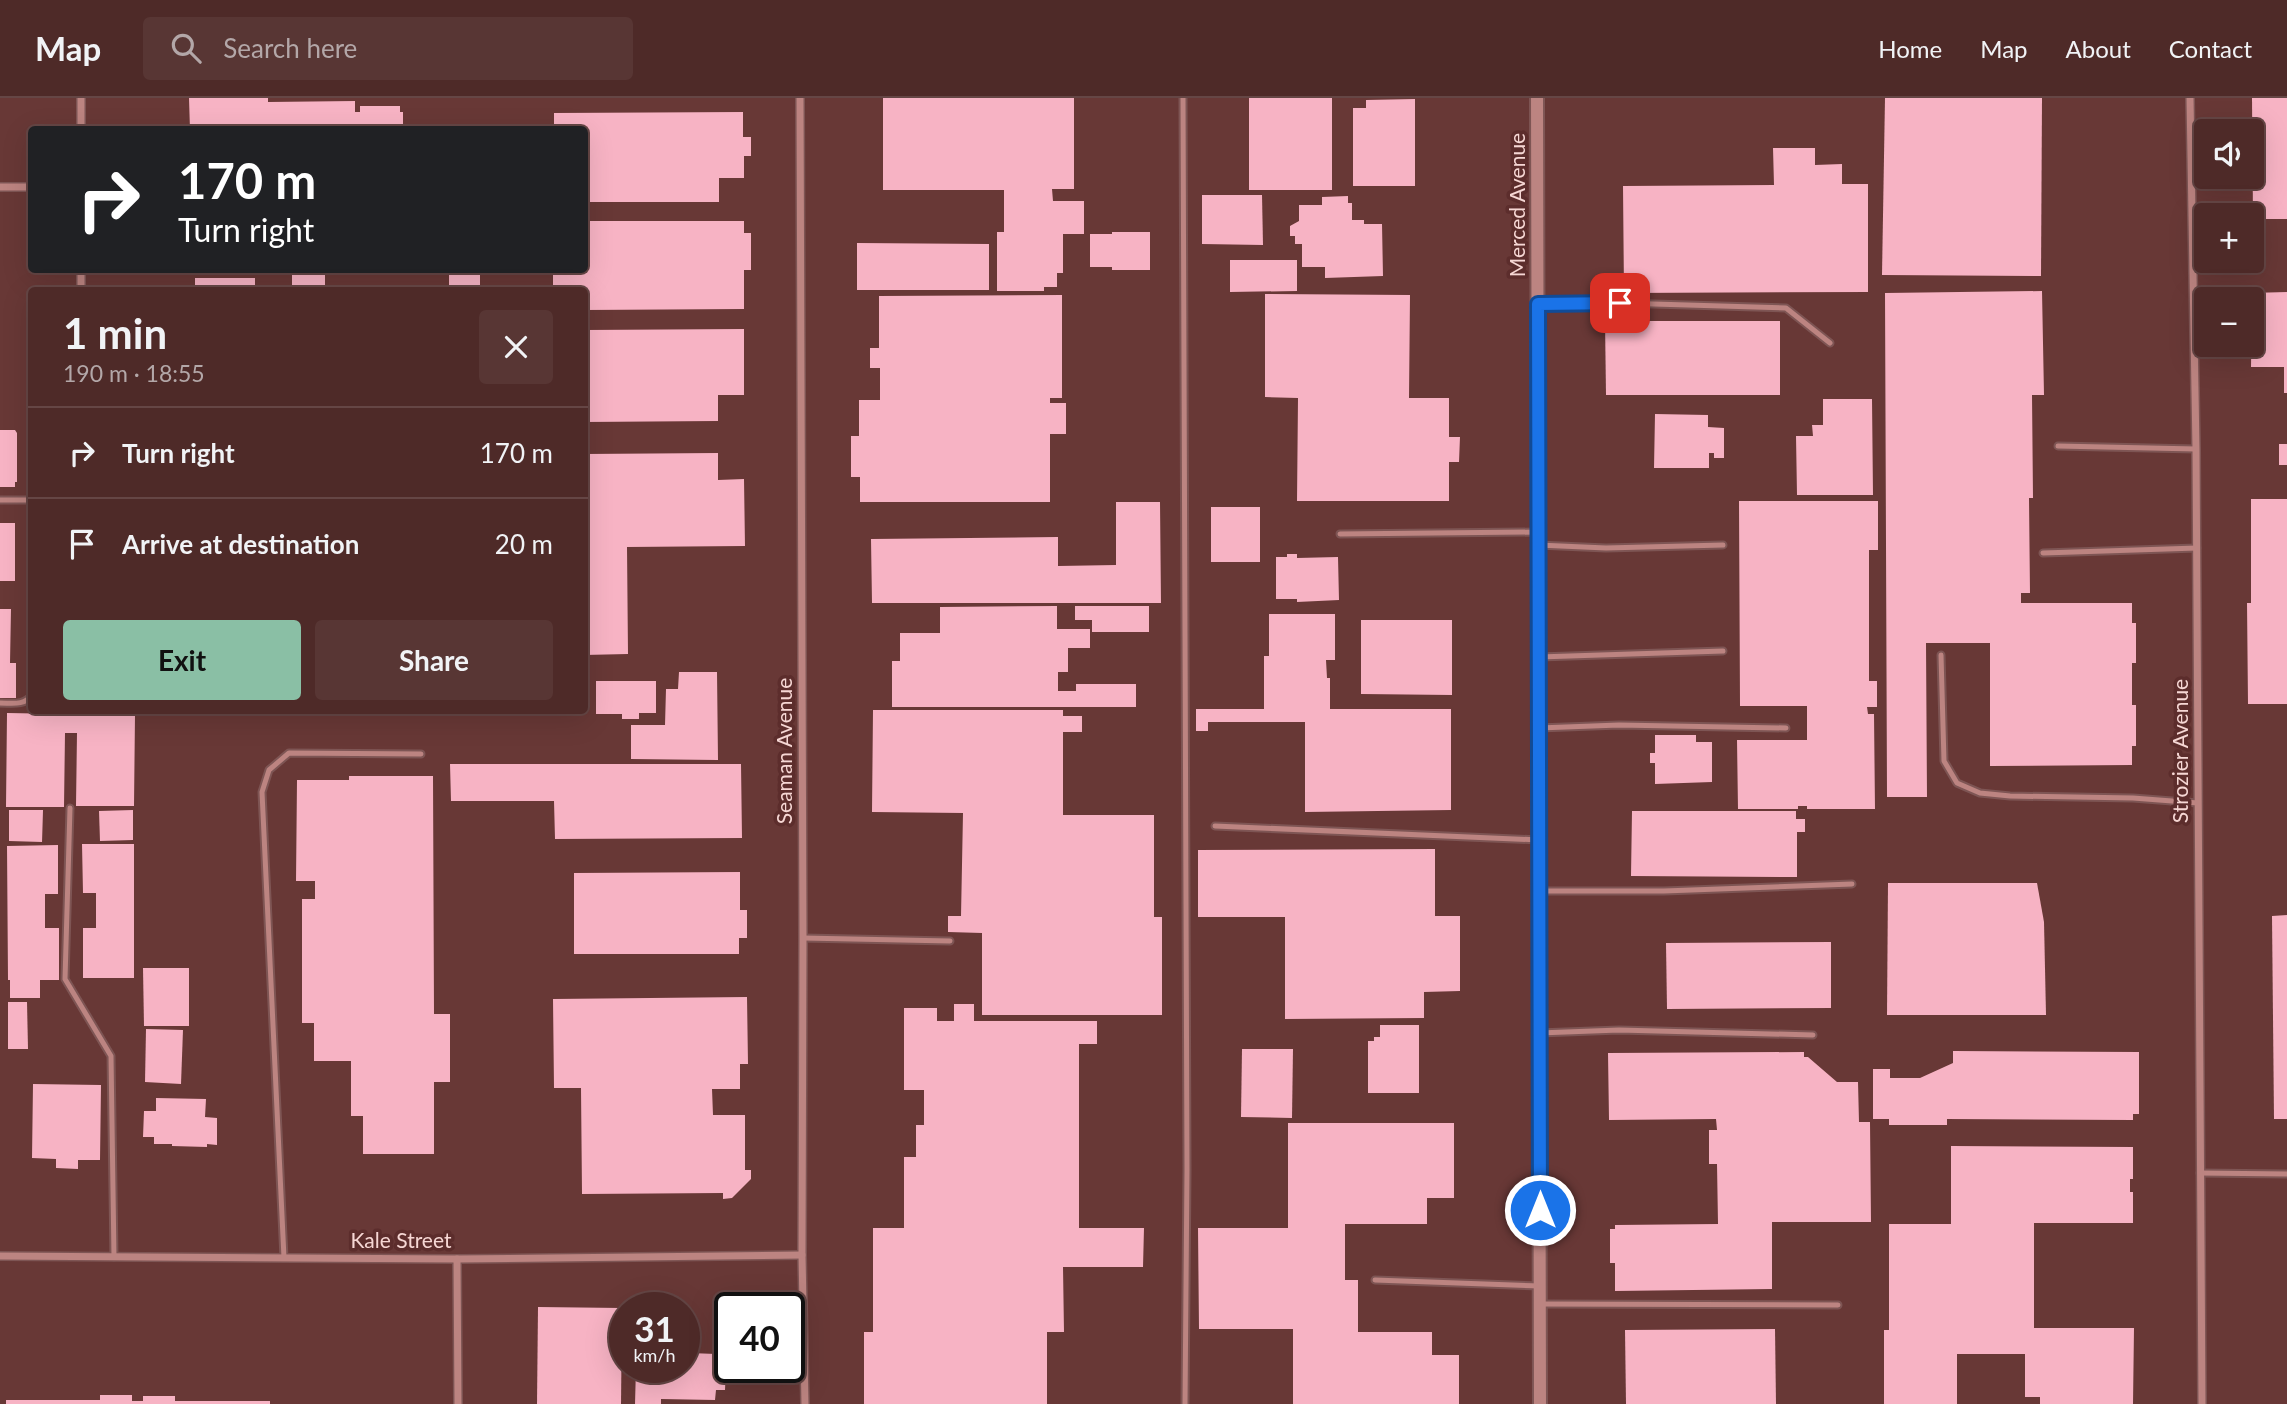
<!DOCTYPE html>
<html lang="en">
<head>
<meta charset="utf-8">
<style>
	body { margin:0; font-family:Lato,sans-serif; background:#583634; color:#f1f3f6; height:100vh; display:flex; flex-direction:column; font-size:26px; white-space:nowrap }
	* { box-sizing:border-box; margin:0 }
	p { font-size:23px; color:#b3a7a8 }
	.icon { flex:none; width:38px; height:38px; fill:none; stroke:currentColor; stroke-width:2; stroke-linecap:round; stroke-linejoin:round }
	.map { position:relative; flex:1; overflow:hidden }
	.sheet { position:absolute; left:28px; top:189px; width:560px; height:427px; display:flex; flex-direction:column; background:#4e2a28; border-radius:7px; box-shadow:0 7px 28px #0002,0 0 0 2px #654645 }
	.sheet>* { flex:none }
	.guide { position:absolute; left:28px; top:28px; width:560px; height:147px; border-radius:7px; box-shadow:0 7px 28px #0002,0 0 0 2px #654645; background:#202124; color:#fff; overflow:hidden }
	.buttons { position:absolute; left:2194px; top:21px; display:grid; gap:14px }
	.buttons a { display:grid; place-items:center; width:70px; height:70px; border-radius:7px; background:#4e2a28; box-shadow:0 7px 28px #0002,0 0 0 2px #654645; font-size:35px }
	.speed { position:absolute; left:609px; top:1194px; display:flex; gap:14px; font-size:35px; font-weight:700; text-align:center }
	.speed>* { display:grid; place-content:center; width:91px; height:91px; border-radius:50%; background:#4e2a28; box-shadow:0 7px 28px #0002,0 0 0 2px #654645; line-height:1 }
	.speed small { font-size:18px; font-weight:400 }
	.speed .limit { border:4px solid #111; border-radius:10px; background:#fff; color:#111 }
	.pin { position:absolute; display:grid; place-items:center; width:60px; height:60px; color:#fff; margin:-30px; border-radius:14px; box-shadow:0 4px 10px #0006 }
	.me { position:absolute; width:77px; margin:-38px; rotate:0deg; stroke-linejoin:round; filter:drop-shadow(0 0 5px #0008) }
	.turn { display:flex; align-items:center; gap:24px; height:147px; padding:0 35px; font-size:32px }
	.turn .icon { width:91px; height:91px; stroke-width:2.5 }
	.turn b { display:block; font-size:49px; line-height:60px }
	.round { display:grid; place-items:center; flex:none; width:74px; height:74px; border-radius:7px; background:#583634 }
	.overview { display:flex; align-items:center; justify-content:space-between; height:119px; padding:0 35px }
	h1 { font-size:42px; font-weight:700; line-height:52px }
	.button { display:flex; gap:14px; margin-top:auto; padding:14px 35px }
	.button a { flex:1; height:80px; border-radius:7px; background:#8abfa5; color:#111; font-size:28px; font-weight:700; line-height:80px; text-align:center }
	.button a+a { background:#583634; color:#f1f3f6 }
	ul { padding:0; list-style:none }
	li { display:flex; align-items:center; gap:21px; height:91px; padding:0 35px; border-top:2px solid #654645 }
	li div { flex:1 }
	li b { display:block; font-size:26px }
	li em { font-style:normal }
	header { display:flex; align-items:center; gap:42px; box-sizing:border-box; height:98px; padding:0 35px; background:#4e2a28; border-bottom:2px solid #654645 }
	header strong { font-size:33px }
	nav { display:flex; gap:38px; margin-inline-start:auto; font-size:24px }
	.search { width:490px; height:63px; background:#583634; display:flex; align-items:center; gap:18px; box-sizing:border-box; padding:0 24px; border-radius:7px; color:#b3a7a8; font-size:26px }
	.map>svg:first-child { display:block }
	.building { fill:#f7b3c4 }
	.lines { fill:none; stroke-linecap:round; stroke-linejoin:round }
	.service-casing { stroke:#7e5554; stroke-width:9 }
	.minor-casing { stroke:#7e5554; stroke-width:10 }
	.tertiary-casing { stroke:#7e5554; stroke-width:16 }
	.service { stroke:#bc8481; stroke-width:5 }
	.minor { stroke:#bc8481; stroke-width:7 }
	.tertiary { stroke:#bc8481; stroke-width:12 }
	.route-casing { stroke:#114b97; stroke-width:18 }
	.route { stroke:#1a73e8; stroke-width:12 }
	.labels { text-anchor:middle; stroke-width:7; stroke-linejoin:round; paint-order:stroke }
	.street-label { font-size:21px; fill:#f6d7d4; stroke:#5c2d2c }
</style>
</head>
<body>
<header>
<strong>Map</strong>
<div class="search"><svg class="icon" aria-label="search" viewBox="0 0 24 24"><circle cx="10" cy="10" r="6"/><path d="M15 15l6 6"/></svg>Search here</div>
<nav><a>Home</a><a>Map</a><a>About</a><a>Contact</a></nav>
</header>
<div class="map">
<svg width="2287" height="1306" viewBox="0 0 2287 1306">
	<rect width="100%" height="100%" fill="#683836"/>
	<g class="building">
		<path d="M189 0H268V4L355 3V14H360V8H400V14H403V32H190Z"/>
		<path d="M883 0H1074V91H1052L1053 103H1084V136H1063V175H1057V189H1044V193H997V134H1004V92H883Z"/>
		<rect x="1249" y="0" width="83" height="92"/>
		<path d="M1885 0H2042L2041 178 1882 177Z"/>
		<path d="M2252 0H2287V121H2253Z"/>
		<path d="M1415 1V88H1353V10H1366V2Z"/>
		<path d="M743 14V39H751V58H744V80H719V104H584V32H554V15Z"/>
		<path d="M1773 50H1815V67L1842 66V86H1868V194L1624 195 1623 88 1774 87Z"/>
		<path d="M1202 97H1262L1263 147 1202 146Z"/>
		<path d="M1348 98V105H1352V122H1364V126H1382L1383 178 1325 180V169H1302V146H1295V138H1290V128L1299 123V107H1322V99Z"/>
		<path d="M584 123H744V135H751V172H744V211L584 212V192H553V172H584Z"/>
		<path d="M1112 134H1150V172H1112V169H1090V136H1112Z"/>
		<path d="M857 145 989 146V192H857Z"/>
		<path d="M1230 162H1297V193L1230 194Z"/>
		<rect x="292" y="172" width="33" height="20"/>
		<rect x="449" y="172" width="31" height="20"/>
		<rect x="195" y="180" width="60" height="12"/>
		<path d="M2042 193 2044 297H2032L2033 400H2029L2030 495H2021V505H2132V525H2136V565H2132V607H2136V648H2132V667L1990 668V545H1926L1927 699H1887L1885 195Z"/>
		<path d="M2287 194V295H2284V269H2251L2252 201H2250V195Z"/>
		<path d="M1265 196 1410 197 1409 300H1449V339H1460L1459 364H1449V403H1297L1298 300 1265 299Z"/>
		<path d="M1062 197V300H1050V305H1066V336H1050V404H860V379H851V338H859V302H880V270H870V250H879V198Z"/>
		<path d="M1605 223H1780V297H1606Z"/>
		<path d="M744 231V297H718V323L584 324V232Z"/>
		<path d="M1823 301H1872L1873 397H1797L1796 338H1813L1812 327H1823Z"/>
		<path d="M1655 316 1708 317V329L1724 330V360H1714V355H1709V370H1654Z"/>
		<path d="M0 332H15L17 335V384H15V389H0Z"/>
		<rect x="2279" y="346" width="8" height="21"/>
		<path d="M718 355V382L744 381 745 448 627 449 628 556 584 557V356Z"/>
		<path d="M2251 401H2287V606H2248L2247 505H2251Z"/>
		<path d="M1739 403H1878V452H1869V583H1877V609H1867L1868 616H1874L1875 711H1807V708H1798V711H1738L1737 642H1807V608H1740Z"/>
		<path d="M1116 404H1160L1161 505H872L871 441 1058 439V468L1116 467Z"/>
		<rect x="1211" y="409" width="49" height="55"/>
		<rect x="0" y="425" width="15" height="58"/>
		<path d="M1287 456H1297V460L1338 459 1339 502 1297 504V501H1276V459H1287Z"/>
		<path d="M1057 508V531H1090V550H1068V574H1058V593H1076V586H1136V609H892V563H900V535H940V509Z"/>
		<path d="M1075 508H1149V534H1092V522H1075Z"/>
		<path d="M0 511H11L10 565H16V600H0Z"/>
		<path d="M1269 516H1335V562H1326L1327 580H1330V611H1451V712L1305 714V624H1208V633H1196V611H1264V558H1269Z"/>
		<path d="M1361 522H1452V597L1361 596Z"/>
		<path d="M679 574H717L718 662 631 661V627H665L666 591H678Z"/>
		<path d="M596 583H656V615H639V621H622V616H596Z"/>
		<path d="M873 612H1063V618H1082V634H1063V717H1154V819H1162V917H982V835L948 834V818H961L963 715 872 714Z"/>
		<path d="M7 615 64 616V618L135 617 134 708H76L77 635H65L64 709H6Z"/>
		<path d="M1655 637H1696V644H1712V684L1655 686V665H1650V655H1655Z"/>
		<path d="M450 666H741L742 740 555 741 554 703H451Z"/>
		<path d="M349 678H433L434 916H450V984H434V1056H363V1018H351V963H314V925H302V801H315V783H296L297 682H349Z"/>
		<path d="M9 712H43L42 744 9 743Z"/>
		<path d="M133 712V742L100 743 99 713Z"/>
		<path d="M1632 713H1796V721H1805V734H1797V779L1631 778Z"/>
		<path d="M82 746H134V880H83V830H96V795H83Z"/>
		<path d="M58 747V796H45V830H59V882H40V900H10V882H8L7 748Z"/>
		<path d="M1435 751V818H1460V893L1424 894V920L1285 921V819H1198V752Z"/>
		<path d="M740 774V812H747V840H739V856H574V775Z"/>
		<path d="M1888 785H2037L2044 824 2046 917H1887Z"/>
		<path d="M2287 817V1021H2274L2272 818Z"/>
		<path d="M1831 844V910L1667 911 1666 845Z"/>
		<path d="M143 870H189V928H144Z"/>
		<path d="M747 899 748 966H740V991H712L713 1017H745V1072H751V1081L732 1100 723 1101V1095L582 1096 581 990H554L553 901Z"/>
		<path d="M8 904H27L28 951H8Z"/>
		<path d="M954 906H974V923H1097V946H1079V1130H1144L1143 1169H1063L1064 1234H1047V1306H864V1234H873V1130H904V1059H916V1027H924V992H904V910H937V923H954Z"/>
		<path d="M1380 927H1419V995H1368V943H1374V939H1380Z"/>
		<path d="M146 931 183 932 181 986 145 984Z"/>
		<path d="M1242 951H1293L1292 1020 1241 1019Z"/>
		<path d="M1953 953 2139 954V1016H2133V1022L1947 1021V1027H1889V1021H1873V971H1890V980H1920L1953 965Z"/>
		<path d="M1804 954V959H1808L1837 984H1858L1859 1024H1870L1871 1124H1772V1191L1615 1193V1165H1610V1131H1615V1127L1718 1126 1717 1066H1709V1032H1717L1716 1021 1609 1022 1608 955Z"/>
		<path d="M33 986 101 987 100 1062H78V1071L56 1070V1061L32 1060Z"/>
		<path d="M156 1000 206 1001 205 1019 217 1020V1047L207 1046V1049L172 1048V1046H154V1039H143L144 1013H156Z"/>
		<path d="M1288 1025H1454V1100H1427V1126H1345V1182H1358V1234H1432V1257H1459V1306H1293V1231H1199L1198 1130H1288Z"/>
		<path d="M1951 1048 2133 1049V1081H2130V1094H2133V1125H2034V1230H2134L2133 1306H2040V1299H2025V1256H1957V1306H1884V1232H1889V1126H1951Z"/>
		<rect x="629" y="1201" width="22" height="8"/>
		<path d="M538 1209 622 1210 621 1306H537Z"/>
		<path d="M1775 1231 1776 1306H1626L1625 1232Z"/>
		<path d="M684 1252H690V1255L716 1256 715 1267H726L725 1292H716L715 1302 661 1301V1306H635L636 1269H684Z"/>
		<path d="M100 1297H132V1303H143V1298H175V1303H270V1306H6V1302H100Z"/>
	</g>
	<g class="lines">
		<defs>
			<g id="service">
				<path d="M1183 0 1187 1072 1185 1306"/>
				<path d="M1538 207 1620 205 1786 210 1830 245"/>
				<path d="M2058 348 2196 351"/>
				<path d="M0 402H32"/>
				<path d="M1340 436 1538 434"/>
				<path d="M1538 447 1606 450 1723 447"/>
				<path d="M2043 455 2197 450"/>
				<path d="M1941 557 1944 663 1957 685 1980 695 2010 698 2133 700 2198 705"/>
				<path d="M1539 559 1723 553"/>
				<path d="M0 605C12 605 24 608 32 597"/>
				<path d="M1539 630 1619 627 1786 630"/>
				<path d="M70 710 65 881 111 958 114 1159"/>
				<path d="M1215 728 1539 742"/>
				<path d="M1539 793H1664L1852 786"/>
				<path d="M803 840 950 843"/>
				<path d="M1539 935 1619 932 1813 937"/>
				<path d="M2200 1075 2287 1076"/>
				<path d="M284 1160 262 694 269 672 289 655 421 656"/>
				<path d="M1375 1182 1540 1188"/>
				<path d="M1540 1206 1838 1207"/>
			</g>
			<g id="minor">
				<path d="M800 0 803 840 802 1157 805 1306"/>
				<path d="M2190 0 2196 351 2202 1306"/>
				<path d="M81 32V0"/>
				<path d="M0 89H32"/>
				<path d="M81 172V192"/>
				<path d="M0 1158 457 1161 802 1157"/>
				<path d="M457 1161 458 1306"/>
			</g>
			<path id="tertiary" d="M1537 0 1540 1306"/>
		</defs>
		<use href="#service" class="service-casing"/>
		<use href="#minor" class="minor-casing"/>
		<use href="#tertiary" class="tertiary-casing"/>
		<use href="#service" class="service"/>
		<use href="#minor" class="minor"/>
		<use href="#tertiary" class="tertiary"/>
	</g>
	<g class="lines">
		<defs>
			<path id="route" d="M1540 1112 1538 206 1620 205"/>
		</defs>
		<use href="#route" class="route-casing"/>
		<use href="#route" class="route"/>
	</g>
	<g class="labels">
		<g class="street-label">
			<text transform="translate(1518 107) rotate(-90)" y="7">Merced Avenue</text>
			<text transform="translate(785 653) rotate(-90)" y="7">Seaman Avenue</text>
			<text transform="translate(2181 653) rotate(-90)" y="7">Strozier Avenue</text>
			<text x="401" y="1150">Kale Street</text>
		</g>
	</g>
</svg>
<div class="buttons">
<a><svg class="icon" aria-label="sound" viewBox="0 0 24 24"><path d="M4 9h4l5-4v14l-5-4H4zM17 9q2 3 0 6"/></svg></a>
<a>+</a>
<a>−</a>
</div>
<div class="speed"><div>31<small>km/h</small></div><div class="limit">40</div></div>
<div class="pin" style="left:1620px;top:205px;background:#d93025"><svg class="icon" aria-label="arrive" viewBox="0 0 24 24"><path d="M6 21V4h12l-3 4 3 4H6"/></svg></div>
<svg class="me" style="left:1540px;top:1112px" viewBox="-20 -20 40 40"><circle r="17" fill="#1a73e8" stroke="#fff" stroke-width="3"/><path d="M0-11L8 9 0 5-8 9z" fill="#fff"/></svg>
<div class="guide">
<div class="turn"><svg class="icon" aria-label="right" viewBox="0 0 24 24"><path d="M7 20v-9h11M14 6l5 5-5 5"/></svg><div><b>170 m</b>Turn right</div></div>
</div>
<section class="sheet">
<div class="overview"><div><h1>1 min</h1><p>190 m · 18:55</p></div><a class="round"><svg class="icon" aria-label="close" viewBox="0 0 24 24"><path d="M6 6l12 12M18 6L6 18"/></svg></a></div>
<ul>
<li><svg class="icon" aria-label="right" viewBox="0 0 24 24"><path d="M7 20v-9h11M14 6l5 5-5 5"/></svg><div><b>Turn right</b></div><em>170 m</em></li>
<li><svg class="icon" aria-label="arrive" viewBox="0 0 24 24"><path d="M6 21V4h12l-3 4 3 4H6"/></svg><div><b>Arrive at destination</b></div><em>20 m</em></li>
</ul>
<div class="button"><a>Exit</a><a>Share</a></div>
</section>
</div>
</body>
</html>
